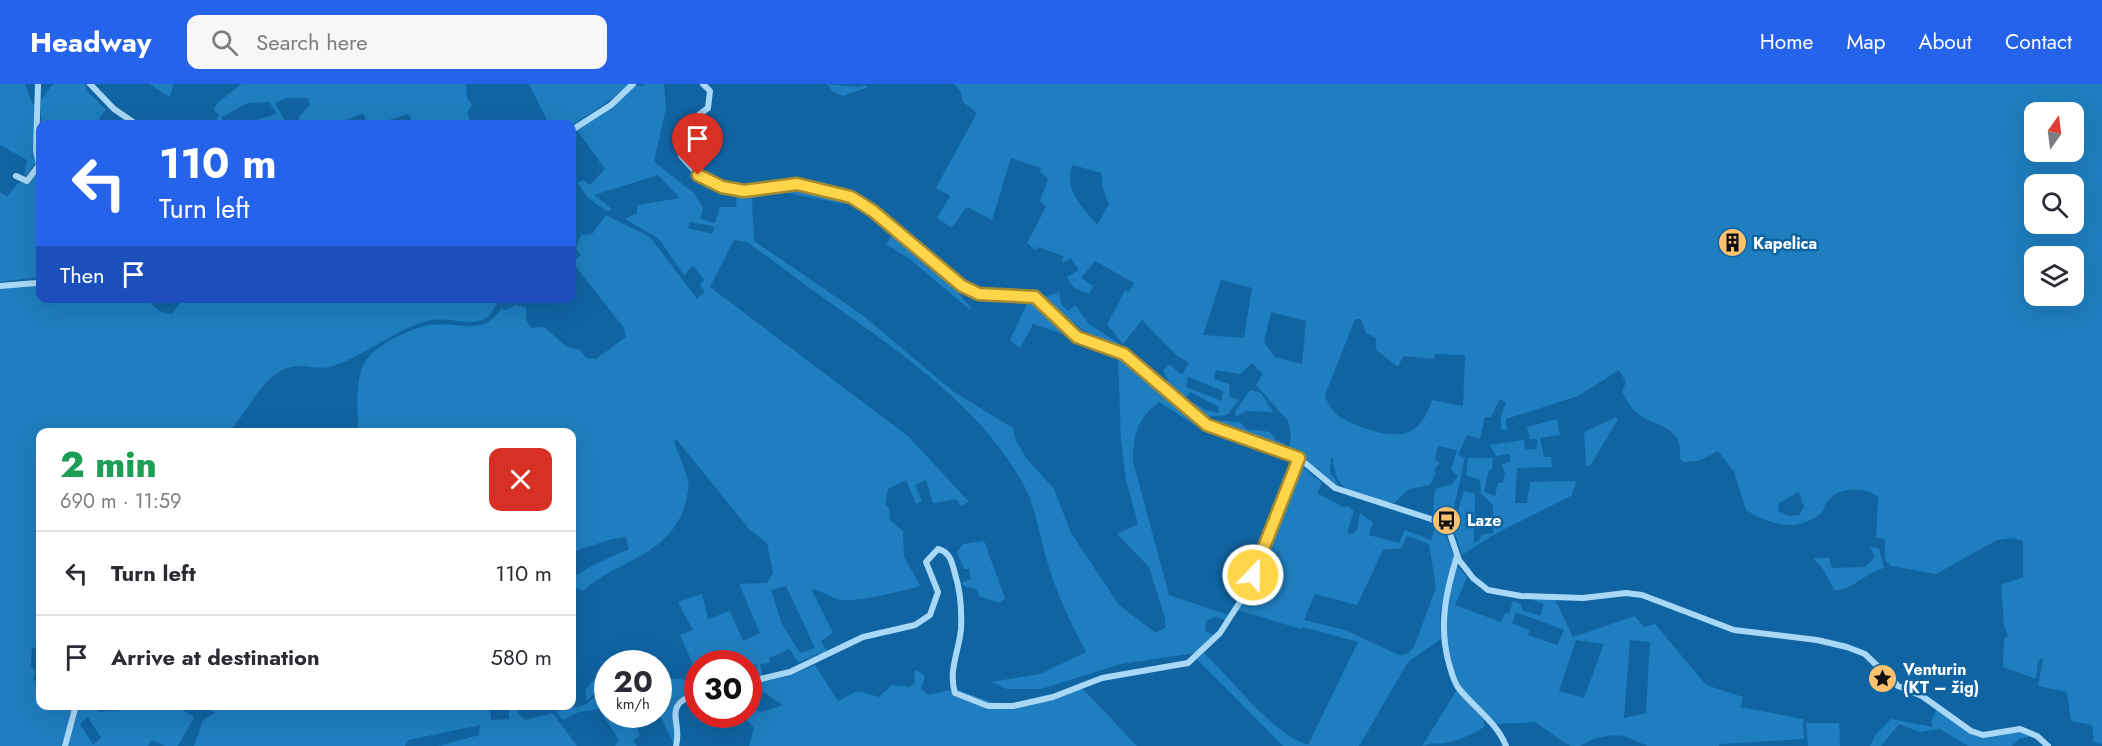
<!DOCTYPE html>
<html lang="en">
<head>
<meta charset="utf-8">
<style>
	body { margin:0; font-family:Jost,sans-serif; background:#f7f7f7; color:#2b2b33; height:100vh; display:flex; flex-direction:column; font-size:22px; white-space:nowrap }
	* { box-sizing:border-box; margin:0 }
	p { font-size:20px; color:#7c7c81 }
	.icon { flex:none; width:33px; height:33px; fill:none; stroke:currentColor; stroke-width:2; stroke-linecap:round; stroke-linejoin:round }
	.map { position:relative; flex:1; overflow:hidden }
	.panel { position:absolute; left:36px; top:344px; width:540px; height:282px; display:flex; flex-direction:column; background:#fff; border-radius:12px; box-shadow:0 6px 24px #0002 }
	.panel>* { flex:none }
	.hud { position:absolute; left:36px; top:36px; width:540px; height:183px; border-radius:12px; box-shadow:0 6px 24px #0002; background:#2563eb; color:#fff; overflow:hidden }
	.needle { width:39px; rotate:14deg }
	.fabs { position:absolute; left:2024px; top:18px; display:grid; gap:12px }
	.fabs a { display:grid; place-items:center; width:60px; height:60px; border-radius:12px; background:#fff; box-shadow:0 6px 24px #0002; font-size:30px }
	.speed { position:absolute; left:594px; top:566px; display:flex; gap:12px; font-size:30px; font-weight:700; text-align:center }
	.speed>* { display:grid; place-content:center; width:78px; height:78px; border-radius:50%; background:#fff; box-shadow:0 6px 24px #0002; line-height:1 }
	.speed small { font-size:15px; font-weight:400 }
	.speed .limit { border:9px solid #d22; background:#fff; color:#111 }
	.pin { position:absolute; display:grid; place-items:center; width:51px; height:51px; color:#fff; margin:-62px -26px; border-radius:50% 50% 50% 0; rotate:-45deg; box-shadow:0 0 6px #0007 }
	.pin .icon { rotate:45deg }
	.me { position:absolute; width:66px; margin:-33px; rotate:22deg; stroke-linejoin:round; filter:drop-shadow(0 0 4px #0008) }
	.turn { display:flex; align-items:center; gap:21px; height:126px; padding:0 24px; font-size:27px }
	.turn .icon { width:78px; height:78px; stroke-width:2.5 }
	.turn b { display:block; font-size:42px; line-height:51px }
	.then { display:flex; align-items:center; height:57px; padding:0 24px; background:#0003; gap:12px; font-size:22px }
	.round { display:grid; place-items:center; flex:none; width:63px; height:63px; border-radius:12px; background:#f7f7f7 }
	.headline { display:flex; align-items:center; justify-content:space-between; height:102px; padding:0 24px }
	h1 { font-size:36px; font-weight:800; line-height:45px; color:#1e9e55 }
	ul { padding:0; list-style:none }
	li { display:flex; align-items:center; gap:18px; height:84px; padding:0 24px; border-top:2px solid #e1e1e2 }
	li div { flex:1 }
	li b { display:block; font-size:22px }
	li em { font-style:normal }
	header { display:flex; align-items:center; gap:36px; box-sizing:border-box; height:84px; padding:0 30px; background:#2563eb; color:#fff }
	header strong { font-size:28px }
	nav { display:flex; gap:33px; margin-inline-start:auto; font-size:21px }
	.search { width:420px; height:54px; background:#f7f7f7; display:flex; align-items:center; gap:15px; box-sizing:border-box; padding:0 21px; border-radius:12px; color:#7c7c81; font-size:22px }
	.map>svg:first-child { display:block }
	.green { fill:#1f7ebf; fill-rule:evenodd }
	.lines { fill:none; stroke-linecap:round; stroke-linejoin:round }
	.street { stroke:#a9d7f6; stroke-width:6 }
	.route-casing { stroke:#a68a30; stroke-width:15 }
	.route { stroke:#ffd54a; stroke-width:10 }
	.labels { text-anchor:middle; stroke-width:5; stroke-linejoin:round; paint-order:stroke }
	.poi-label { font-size:16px; font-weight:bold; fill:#fff; stroke:#1064a2; text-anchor:start }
</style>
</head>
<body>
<header>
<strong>Headway</strong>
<div class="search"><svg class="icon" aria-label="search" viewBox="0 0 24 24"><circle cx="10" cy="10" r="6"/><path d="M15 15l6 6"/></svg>Search here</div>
<nav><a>Home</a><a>Map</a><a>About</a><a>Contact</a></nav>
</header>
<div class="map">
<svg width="2102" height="662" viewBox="0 0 2102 662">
	<rect width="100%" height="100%" fill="#1064a2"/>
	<g class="green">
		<path d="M0 0H25L32 19 37 22V76L27 91H24L27 76 0 61Z"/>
		<path d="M53 0H86V6L106 26 100 33 99 40H41V16Z"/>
		<path d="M149 0H173L170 13Z"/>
		<path d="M242 0H466L467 14 472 21 467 28 470 36 469 40H414L408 30 389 36 390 40H355L366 35 363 29 337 40H301L298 34 310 21 308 14H286L275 19 287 40H240L277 30 269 18 248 19 222 33V40H214L219 31 214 26 217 19Z"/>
		<path d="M529 0H630L605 20 572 41 549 40Z"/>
		<path d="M645 0H664L666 24 654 78 694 109 703 124 700 135 715 139 720 123H736L737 109C772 105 834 97 862 123L782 108 752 114 754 157 861 230 954 308 1013 344 1016 357 1027 375 1054 405 1071 449 1119 521 1156 549 1166 543 1165 534 1149 483 1117 450 1138 440 1126 396 1121 357 1118 271 1208 346 1204 347 1159 318C1137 336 1133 350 1133 377L1169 511 1231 532 1227 536 1215 533 1206 537 1205 547 1216 552 1195 569 1121 580 1041 605H1007L991 598 1040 590 1086 568C1071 539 1057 511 1048 480 1039 453 1037 424 1022 398 980 323 904 271 835 222 805 201 776 179 747 158L734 156 710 203 908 352 969 418 960 422 957 415 933 419 926 396 915 401 922 417 916 420 906 396 888 405 885 420 889 425 890 436 903 447 904 472 920 502C904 507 857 518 841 516 831 515 825 507 811 505L833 549 821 557 827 567 822 571 817 570 798 579 790 565 769 574 770 578 760 581 763 593 753 595 757 581 755 580 749 593 748 579H698L697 586 695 585 680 551 693 546 678 518 702 510 708 535 730 527 743 557 760 549 739 500 767 499 773 489 767 459 749 445 677 356 674 357C678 370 685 383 688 396 690 404 686 416 684 424 667 473 617 476 583 507L572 502 573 493 595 480 629 465 626 453 612 455 572 468V348H358C358 327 355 304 362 284 369 263 410 244 431 241 457 237 484 254 501 224L506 226 516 221 526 224V236L531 244 544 243 567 263 579 265 586 274 596 275 626 253 624 244 572 178 581 171 576 165 581 151 592 150 606 131 650 153 697 215 705 207 700 201 704 195 693 182 684 191 659 155 625 135 637 129V121L680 114 658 91 594 111 612 125 607 127 588 114 577 99 583 96 590 101 605 85 576 45 614 21 636 1 642 3ZM690 138 713 142 714 145 712 150 688 144ZM786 502 815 564 800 569 782 540 771 506Z"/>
		<path d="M827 0 858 3 866 1 868 3 843 12 833 8Z"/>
		<path d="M954 0H2102V660L2094 658 2092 641 2071 637 2067 608 2038 602 2043 574 2038 577 2036 595 2003 583 2004 555 2008 552 2004 541 2001 501 2023 493V457L2012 454 1997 456 1936 490 1891 482 1885 476V456L1876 453 1878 413C1866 403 1842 403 1830 414 1825 419 1825 425 1820 430 1796 449 1769 440 1746 426L1734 388 1718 367 1699 377 1683 378 1680 375C1683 338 1656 346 1636 328 1630 323 1626 314 1622 308L1626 298 1619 286 1578 312 1506 335 1507 347 1501 345V331L1506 319 1500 315 1491 333H1485L1480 355 1467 351 1458 371 1465 374 1453 428 1447 430 1433 426 1435 405 1453 400 1458 392 1451 386 1457 366 1438 362 1435 375 1440 379 1434 386 1436 389 1430 401 1409 405 1394 419C1364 414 1333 411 1333 374H1331L1330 388 1341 405 1308 378 1304 369 1289 366 1291 351 1288 337 1256 301 1263 290 1252 279 1240 290 1216 286 1214 295 1229 300 1230 313 1239 316 1227 331 1203 333 1176 311 1163 287 1169 280 1182 291 1189 279 1175 270 1142 236 1123 260 1107 240 1125 207 1129 208 1134 199 1095 177 1081 194 1093 202 1089 210C1079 206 1071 204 1067 193L1079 186 1071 174 1062 179 1063 172 1038 163 1035 166 1027 159 1046 123 1040 117 1048 95 1040 88 1041 84 1011 74 992 136 969 124 965 125 952 144 937 134 950 112 936 104 977 29 963 18 960 7ZM2034 28H2073V68H2034ZM1073 81 1101 89 1103 105 1109 120 1097 141C1083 123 1062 105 1073 81ZM2034 100H2073V140H2034ZM2034 172H2073V212H2034ZM1221 196 1252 204 1244 254 1203 251ZM1271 228 1306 237 1302 280 1275 273 1264 258ZM1355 235H1361L1366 249 1376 254V266L1398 283 1403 272 1434 275 1435 270 1465 271 1463 322 1432 316C1420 355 1397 356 1362 343 1343 336 1331 331 1325 311ZM1188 293 1223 307 1222 317 1186 303ZM1190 308 1219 323 1218 329 1206 326 1186 315ZM1799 408 1804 423 1799 431 1789 432 1778 427 1779 419Z"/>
		<path d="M38 86 40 88V193L0 198V108L7 113 18 99 29 96Z"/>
		<path d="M893 150 897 153 895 156C898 158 900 157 903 158 923 163 958 209 972 225H969L911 176 886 160Z"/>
		<path d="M40 200V214L149 215C153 225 162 229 172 230L183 214 498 215C487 254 454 230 428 237 393 246 367 271 333 282 310 289 298 272 272 293 255 307 244 332 229 348H40V562L32 565 31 582 36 588 33 596 40 600V621H58L60 623 74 621 62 662H0V205Z"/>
		<path d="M1059 208 1062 222 1069 227 1075 221 1089 240 1121 261C1088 254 1068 236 1043 213Z"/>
		<path d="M1029 216 1037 220 1072 253 1033 240 1020 264 1010 256Z"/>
		<path d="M1250 306 1261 309 1273 328 1246 327 1236 333 1235 328Z"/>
		<path d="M1616 333 1618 335 1590 382 1586 381 1584 348Z"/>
		<path d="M1557 335 1560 351 1540 354 1544 373H1551L1552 383 1517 384 1515 419H1527L1530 398 1577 397 1571 412 1495 450 1462 471 1453 443 1464 407 1475 409 1474 458 1479 457 1481 451 1493 449V421L1481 409 1480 396 1466 391 1468 374H1493L1492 385 1489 386 1484 408 1495 412 1498 399H1503L1505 388 1501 380 1510 378V370L1496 372 1490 361 1524 356 1525 366 1537 365V355H1530L1527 343Z"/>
		<path d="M1210 336 1240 338 1246 345 1270 348 1277 357 1283 358 1285 361 1211 341Z"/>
		<path d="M1302 383 1322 399 1317 409 1345 424 1346 421 1354 426 1347 449 1353 450 1357 446 1360 429 1373 438 1369 451 1399 459 1405 446 1431 456 1436 441 1445 450 1454 472 1440 529 1441 555 1408 578 1359 662H1283L1197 575 1204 569C1234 597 1270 648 1308 661L1358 558 1303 543 1301 545 1238 526 1251 502 1266 505 1274 471 1268 459 1298 387ZM1407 452 1429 460 1436 504 1414 563 1407 570 1399 571 1345 546 1304 536 1315 510 1357 521 1383 466 1401 464Z"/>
		<path d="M984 457 1005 514 1000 519 979 512 977 505 966 503 961 499 971 495 969 485H964L957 468 963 460Z"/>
		<path d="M1870 463 1879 464 1884 484C1866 488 1851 508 1834 506L1823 485 1813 474H1829L1832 484 1865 483 1875 473Z"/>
		<path d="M1457 482 1467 493 1455 521 1501 538 1505 529 1509 530 1513 517 1521 520 1522 526 1540 532 1544 520 1530 515 1554 514 1573 553 1635 532 1644 543 1655 540 1706 601 1743 613 1740 623 1803 635 1804 655 1720 660 1719 662H1648L1624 652 1613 651 1596 654 1580 662H1570L1535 638 1496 640 1463 607 1449 576 1444 529ZM1516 528 1564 546 1557 561 1528 551 1530 546 1512 539ZM1576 556 1604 560 1584 614 1559 607ZM1630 556 1650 558 1646 629 1624 634Z"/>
		<path d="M815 581 838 617C862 605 852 606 879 613L892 601 909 603 915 599 914 588 917 586 925 592 921 605 928 611 955 605 1006 623 1082 604 1137 662H749L754 644 747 636 749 625 762 628 783 621 750 599 787 593Z"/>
		<path d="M607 593V600L599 604 587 617 585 606 595 595Z"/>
		<path d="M669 594 687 596 692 609C657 622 683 640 674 660 662 634 650 621 669 594Z"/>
		<path d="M607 603V609L596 617 602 627 607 624 608 630H648L649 634 637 644 640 652 633 657 637 662H615L619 656 599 625 579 628 563 636 556 627 585 621Z"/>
		<path d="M1457 606 1484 635V643C1470 652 1447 662 1432 659L1422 662Z"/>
		<path d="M78 621H95L99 628 174 621 194 633 178 662H166L151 656 148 662H67ZM88 633 101 654 93 661 80 640Z"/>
		<path d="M206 621H490L491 636 509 635V621H518V629L525 636 553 629 577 662H438L479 651 480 641 408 656 405 662H194L203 636 215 629Z"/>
		<path d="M1937 624 1972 650 2020 648 2032 652 2019 655 2012 662H1968L1940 645 1920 648 1899 640 1881 662H1870L1876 650 1891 635 1933 643 1931 638Z"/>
		<path d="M1806 639H1839L1840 662H1808Z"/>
	</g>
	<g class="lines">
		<g class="street">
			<path d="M90 0 114 25 136 40"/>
			<path d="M703 0 710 7 708 24 688 39 681 50 679 61 681 72 698 91 722 103 744 107 797 100 851 113 873 127 962 202 979 210 1035 213 1077 253 1124 270 1207 341 1299 374 1335 404 1431 435 1448 444 1459 476 1473 494 1488 506 1521 512 1583 514 1626 509 1642 511 1734 546 1817 556 1847 563 1865 570 1898 602 1922 612 1971 647 1983 651 2020 645 2037 652 2048 662"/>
			<path d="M572 46 611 21 633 0"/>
			<path d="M16 92 27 97 39 81 36 66 38 0"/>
			<path d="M0 202 36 199 40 197"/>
			<path d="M1457 472C1446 508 1439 539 1448 576 1451 586 1453 598 1460 606 1475 624 1497 639 1506 662"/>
			<path d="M748 598 790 588 863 553 915 541 930 531 938 508 926 478 938 465C950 468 952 478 955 490 961 509 962 525 961 545 959 567 948 587 955 609L988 622H1013L1053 613 1102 594 1188 579 1220 549 1247 507 1299 374"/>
			<path d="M65 662 76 621"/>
			<path d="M676 662C683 636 660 622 698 609"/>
		</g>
	</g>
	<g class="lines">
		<defs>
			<path id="route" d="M698 91 722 103 744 107 797 100 851 113 873 127 962 202 979 210 1035 213 1077 253 1124 270 1207 341 1299 374 1253 491"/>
		</defs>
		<use href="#route" class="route-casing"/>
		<use href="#route" class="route"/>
	</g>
	<defs>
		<symbol id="building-disc" viewBox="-11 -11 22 22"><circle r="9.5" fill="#ffc16e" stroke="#1064a2"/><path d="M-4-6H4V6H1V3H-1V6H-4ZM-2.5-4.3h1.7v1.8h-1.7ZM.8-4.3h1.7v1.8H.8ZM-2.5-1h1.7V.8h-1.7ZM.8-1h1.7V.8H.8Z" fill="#111"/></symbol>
		<symbol id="bus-disc" viewBox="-11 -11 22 22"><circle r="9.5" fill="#ffc16e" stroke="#1064a2"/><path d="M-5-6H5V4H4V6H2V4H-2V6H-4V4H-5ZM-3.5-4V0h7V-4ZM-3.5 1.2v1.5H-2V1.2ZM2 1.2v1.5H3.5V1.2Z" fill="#111"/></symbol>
		<symbol id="sight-disc" viewBox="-11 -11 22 22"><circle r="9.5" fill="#ffc16e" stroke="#1064a2"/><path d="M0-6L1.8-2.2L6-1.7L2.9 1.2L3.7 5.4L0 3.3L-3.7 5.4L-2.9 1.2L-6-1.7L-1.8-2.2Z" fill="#111"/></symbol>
	</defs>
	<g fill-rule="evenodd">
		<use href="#building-disc" x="1716" y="142" width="33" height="33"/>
		<use href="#bus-disc" x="1430" y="420" width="33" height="33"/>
		<use href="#sight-disc" x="1866" y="578" width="33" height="33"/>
	</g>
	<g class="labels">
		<g class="poi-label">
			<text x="1753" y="165">Kapelica</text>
			<text x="1467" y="442">Laze</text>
			<text x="1903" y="591">Venturin<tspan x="1903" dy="18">(KT – žig)</tspan></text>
		</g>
	</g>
</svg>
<div class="fabs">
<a><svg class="needle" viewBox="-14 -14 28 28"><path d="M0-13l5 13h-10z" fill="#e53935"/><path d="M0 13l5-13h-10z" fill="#7c7c81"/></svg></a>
<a><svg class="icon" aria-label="search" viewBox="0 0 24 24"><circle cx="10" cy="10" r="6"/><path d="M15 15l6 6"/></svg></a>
<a><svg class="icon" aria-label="layers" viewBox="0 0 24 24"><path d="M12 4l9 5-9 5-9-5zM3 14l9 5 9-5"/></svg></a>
</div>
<div class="speed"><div>20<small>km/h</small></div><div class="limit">30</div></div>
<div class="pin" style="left:698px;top:91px;background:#d93025"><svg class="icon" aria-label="arrive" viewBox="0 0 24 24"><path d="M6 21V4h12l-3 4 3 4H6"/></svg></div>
<svg class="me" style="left:1253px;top:491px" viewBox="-20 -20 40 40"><circle r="17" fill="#ffd54a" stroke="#fff" stroke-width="3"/><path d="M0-11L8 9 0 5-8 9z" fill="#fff"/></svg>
<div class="hud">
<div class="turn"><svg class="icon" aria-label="left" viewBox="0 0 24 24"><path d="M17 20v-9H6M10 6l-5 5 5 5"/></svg><div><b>110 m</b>Turn left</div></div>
<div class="then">Then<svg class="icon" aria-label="arrive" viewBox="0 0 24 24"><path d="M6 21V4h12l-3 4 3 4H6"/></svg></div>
</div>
<section class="panel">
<div class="headline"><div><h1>2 min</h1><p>690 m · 11:59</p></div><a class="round" style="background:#d93025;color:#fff"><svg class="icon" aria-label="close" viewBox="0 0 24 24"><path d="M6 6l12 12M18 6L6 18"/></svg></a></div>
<ul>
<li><svg class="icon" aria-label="left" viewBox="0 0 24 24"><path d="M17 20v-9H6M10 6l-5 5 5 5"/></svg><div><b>Turn left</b></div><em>110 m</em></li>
<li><svg class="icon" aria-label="arrive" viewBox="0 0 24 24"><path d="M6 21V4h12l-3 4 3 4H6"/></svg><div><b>Arrive at destination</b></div><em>580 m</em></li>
</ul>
</section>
</div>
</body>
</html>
